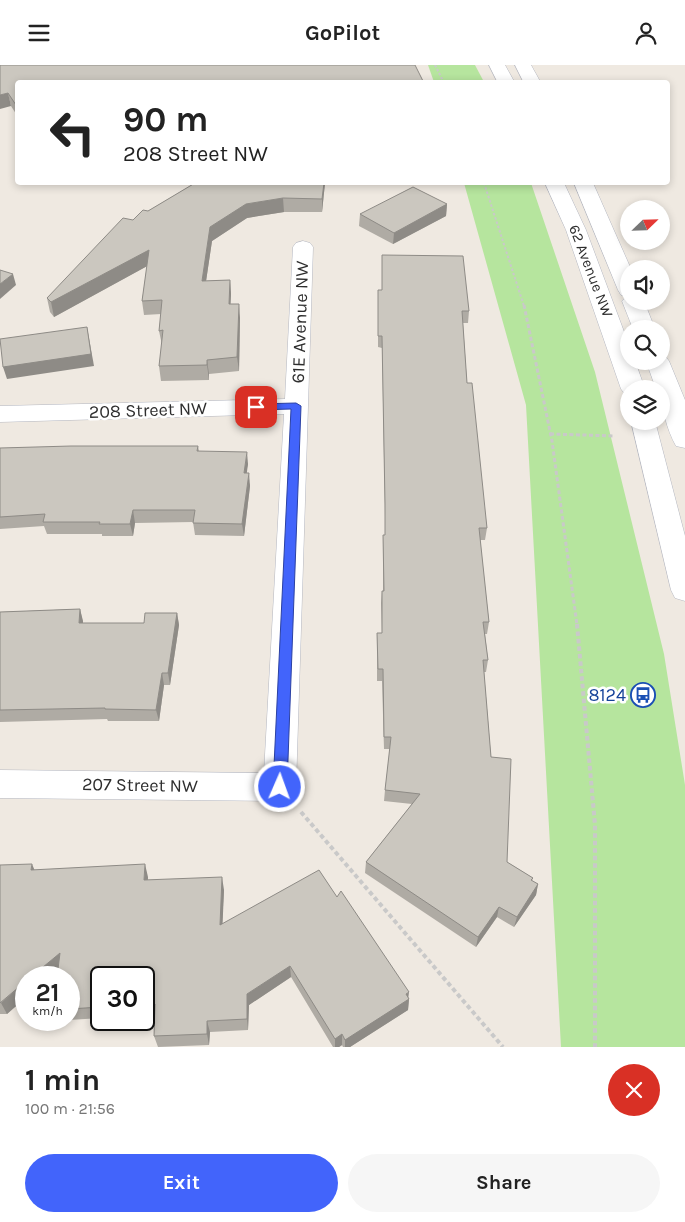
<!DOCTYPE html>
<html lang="en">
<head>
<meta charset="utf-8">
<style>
	body { margin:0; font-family:Karla,sans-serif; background:#f6f6f6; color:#222; height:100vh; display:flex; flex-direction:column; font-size:19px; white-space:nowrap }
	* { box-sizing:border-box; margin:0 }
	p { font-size:16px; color:#767676 }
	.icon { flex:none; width:28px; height:28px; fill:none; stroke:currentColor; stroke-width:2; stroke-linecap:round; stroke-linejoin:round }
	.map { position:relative; height:982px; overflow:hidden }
	.details { display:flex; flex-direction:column; background:#fff; flex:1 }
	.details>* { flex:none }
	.hud { position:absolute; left:15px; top:15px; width:655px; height:105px; border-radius:5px; box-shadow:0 2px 8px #0003; background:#fff; color:#222; overflow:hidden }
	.needle { width:32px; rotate:67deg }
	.fabs { position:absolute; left:620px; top:135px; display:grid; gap:10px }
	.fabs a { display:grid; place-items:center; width:50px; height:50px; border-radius:50%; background:#fff; box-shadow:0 2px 8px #0003; font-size:25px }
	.speed { position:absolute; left:15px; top:901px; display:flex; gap:10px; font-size:25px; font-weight:700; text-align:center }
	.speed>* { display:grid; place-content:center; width:65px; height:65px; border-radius:50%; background:#fff; box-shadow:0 2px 8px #0003; line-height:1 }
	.speed small { font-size:12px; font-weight:400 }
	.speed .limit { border:2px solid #111; border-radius:8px; background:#fff; color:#111 }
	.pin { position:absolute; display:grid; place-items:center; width:42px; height:42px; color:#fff; margin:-21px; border-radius:10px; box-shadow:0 2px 8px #0006 }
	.me { position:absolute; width:55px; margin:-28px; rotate:2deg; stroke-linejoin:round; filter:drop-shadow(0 0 4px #0008) }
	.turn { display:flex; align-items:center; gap:18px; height:105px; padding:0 25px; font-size:22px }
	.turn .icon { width:65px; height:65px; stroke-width:2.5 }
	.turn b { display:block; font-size:35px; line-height:42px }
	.round { display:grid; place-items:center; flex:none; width:52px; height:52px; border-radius:26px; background:#f6f6f6 }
	.summary { display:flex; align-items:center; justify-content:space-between; height:85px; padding:0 25px }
	h1 { font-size:30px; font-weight:700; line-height:38px }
	.cta { display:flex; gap:10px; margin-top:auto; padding:10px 25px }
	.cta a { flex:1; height:58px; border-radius:30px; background:#4264fb; color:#fff; font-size:20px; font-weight:700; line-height:58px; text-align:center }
	.cta a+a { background:#f6f6f6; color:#222 }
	header { display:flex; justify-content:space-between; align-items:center; height:65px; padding:0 25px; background:#fff; font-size:22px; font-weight:700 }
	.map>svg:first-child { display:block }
	.green { fill:#b6e59e }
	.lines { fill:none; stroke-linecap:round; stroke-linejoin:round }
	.minor-casing { stroke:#b4b7c1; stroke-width:1 }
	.secondary-casing { stroke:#b4b7c1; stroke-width:1 }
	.path-far2 { stroke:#c9c9c9; stroke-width:2; stroke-dasharray:2.5 2; stroke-linecap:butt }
	.path-far1 { stroke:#c9c9c9; stroke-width:3; stroke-dasharray:4 2.5; stroke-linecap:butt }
	.path { stroke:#c9c9c9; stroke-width:4; stroke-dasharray:4.5 3; stroke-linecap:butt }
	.minor { fill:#fff; fill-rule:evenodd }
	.secondary { fill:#fff; fill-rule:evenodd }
	.wall { fill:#afaba4 }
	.shaded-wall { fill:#8e8b86 }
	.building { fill:#cbc7bf; stroke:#8e8b86 }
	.route { fill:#4264fb; stroke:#2b41a3 }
	.labels { text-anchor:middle; stroke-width:5; stroke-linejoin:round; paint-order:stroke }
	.far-street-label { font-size:15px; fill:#2e2e2e; stroke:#fff }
	.street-label { font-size:18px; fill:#2e2e2e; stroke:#fff }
	.transit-label { font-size:18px; fill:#164399; stroke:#fff; text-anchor:end }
</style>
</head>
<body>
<header><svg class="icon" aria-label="menu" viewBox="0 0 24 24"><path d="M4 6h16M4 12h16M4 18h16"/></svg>GoPilot<svg class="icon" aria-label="person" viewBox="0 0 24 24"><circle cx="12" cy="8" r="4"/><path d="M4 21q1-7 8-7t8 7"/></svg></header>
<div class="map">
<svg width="685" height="982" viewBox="0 0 685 982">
	<rect width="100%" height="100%" fill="#efe9e1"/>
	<g class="green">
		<path d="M428 0H475L484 17H434Z"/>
		<path d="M464 118H531L595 307 664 589 685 720V982H561L526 340Z"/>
	</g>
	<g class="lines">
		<defs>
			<path id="minor" d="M303 176 310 178 313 182 296 722 292 732 280 736 0 733V705L264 708 284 349 0 357V341L285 334 293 182 296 178Z"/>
			<g id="secondary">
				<path d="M489 0H505L515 18H498Z"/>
				<path d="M515 0H531L541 18H524Z"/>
				<path d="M545 118H564L586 165 629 280V296H635L645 324H629V330L625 329 621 324 566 165Z"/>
				<path d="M574 118H593L631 204H629V236H644L655 264H633L622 236 627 231 621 230 618 225Z"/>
				<path d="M661 290 665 291 669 296 685 335V383L676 381C667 365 661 342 661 324H656L646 296H661Z"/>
				<path d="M631 356H655L685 471V536L675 533 671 525Z"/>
			</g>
		</defs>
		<use href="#minor" class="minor-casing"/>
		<use href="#secondary" class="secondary-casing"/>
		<g class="path-far2">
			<path d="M435 0 444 18"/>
			<path d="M484 118 524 241"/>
		</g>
		<g class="path-far1">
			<path d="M524 240 552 376 577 560"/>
			<path d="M550 369 615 371"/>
		</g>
		<g class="path">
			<path d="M577 559 595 760V982"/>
			<path d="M301 747 503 982"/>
		</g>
		<use href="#minor" class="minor"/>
		<use href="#secondary" class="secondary"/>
	</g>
	<g class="wall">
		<path d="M0 0 18 18V52L11 41Z"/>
		<path d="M195 118H325L322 147H284L247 153 212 176 206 216 230 215 231 229 230 239 240 253 239 306 209 309V315L161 316 159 301 162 280 159 266 161 249 144 250 142 236 147 201 54 252 50 247 47 233 133 155Z"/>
		<path d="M447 139 446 151 393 179 359 161 360 149Z"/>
		<path d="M382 190 469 246 468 258H463L467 318 487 463 485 475H480L489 557 487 569H485L488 595 486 607H484L491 692 507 797 533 813 532 816 538 819 536 830 514 862 497 852 476 882 365 808 366 797 412 739 384 736 385 725 390 684H384L382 616H377V568H382L381 538 382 526H383V470H385V451L382 283 378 282V225H382Z"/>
		<path d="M198 381 199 386 248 399 246 408 250 421 244 471 195 470 193 457 135 458 133 471H102V469H47L44 461 0 464V383Z"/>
		<path d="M80 544 83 558H144L177 548 179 560 170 620H164L159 656H108L107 654 0 657V547Z"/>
		<path d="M0 800 35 805 148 812V815L224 825 222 859 337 832 409 934 408 945 350 982H343L342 980 339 982H333L291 912 249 940 248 965 210 967 209 980 158 982 154 971 155 950 144 951V912H101V953L69 955V912L58 905 7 949H0Z"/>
	</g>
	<g class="shaded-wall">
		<path d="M8 28 11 41 0 44V30Z"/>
		<path d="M324 118H325L322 147V134Z"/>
		<path d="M283 133 284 147 247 153 212 176 204 230 202 216 210 162 246 139Z"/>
		<path d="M447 139 446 151 393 179 394 168Z"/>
		<path d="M149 185 151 199 54 252 51 237Z"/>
		<path d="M13 209 16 220 0 234V219Z"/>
		<path d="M230 215 231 229 230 253 229 239Z"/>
		<path d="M239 239 240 253 239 306 237 292Z"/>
		<path d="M87 262 94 301 7 314 3 302Z"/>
		<path d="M207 295 209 309V315L207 300Z"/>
		<path d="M247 387 248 399 245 421 244 408Z"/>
		<path d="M249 408 250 421 244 471 242 459Z"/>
		<path d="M133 445 135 458 133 471 130 459Z"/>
		<path d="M80 544 83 556 82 570 79 558Z"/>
		<path d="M177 548 179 560 170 620 168 608Z"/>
		<path d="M162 608 164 620 159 656 156 645Z"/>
		<path d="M32 799 37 811 31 805Z"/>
		<path d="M145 799 148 812 147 828 144 815Z"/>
		<path d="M222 812 224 825 222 872 220 860Z"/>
		<path d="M538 819 536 830 514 862 517 852Z"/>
		<path d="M499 842 497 852 476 882 478 872Z"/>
		<path d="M60 888 65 899 50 912H31Z"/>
		<path d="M290 901 291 912 249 940 248 965 247 954V929Z"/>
		<path d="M26 916V932L7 949 1 938Z"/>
		<path d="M409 927 408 935 409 934 408 945 350 982H345V975Z"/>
		<path d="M207 956 210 967 209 980 207 969Z"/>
		<path d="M342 969V980L339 982H335V974Z"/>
	</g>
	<g class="building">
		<path d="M0 0H415L424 18H18V43L8 28 0 30Z"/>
		<path d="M195 118H324L322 134 283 133 246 139 210 162 202 216 230 215 229 239H239L237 292 207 295V300L159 301 163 265 159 266 162 235 142 236 149 185 51 237 47 233 123 153 133 155 143 145 148 146Z"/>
		<path d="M413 122 447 139 394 168 360 149Z"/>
		<path d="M382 190 463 191 469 246H462L467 318H472L487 463H479L489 557H483L488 595H483L491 692 511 694 507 797 533 813 531 815 538 819 517 852 499 842 478 872 366 797 420 729 385 725 391 672H384L383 604H378L377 568H382V526H384L383 470H385V439L382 271H378V225H382Z"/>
		<path d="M0 205 13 209 0 219Z"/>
		<path d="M87 262 91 289 3 302 0 274Z"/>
		<path d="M71 381H198L197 386 247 387 244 408H249L242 459 193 458 195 445H133L130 459H99L100 457H43L45 449 0 452V383Z"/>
		<path d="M80 544 79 558H144L145 548H177L168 608H162L156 645 105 644V643L0 645V547Z"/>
		<path d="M32 799 31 805 145 799 144 815 222 812 220 860 319 805 337 832 341 826 409 927 406 929 409 934 345 975 342 969 335 974 290 901 247 929V954L207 956V969L154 971 155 939H144V912H101V942L69 944V912H57L60 888 31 912H26V916L0 938V800Z"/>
	</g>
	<path class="route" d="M296 338 301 341 287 722 285 726 280 727 275 726 273 722 291 344 256 345 252 342 256 339Z"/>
	<defs>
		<symbol id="bus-ring" viewBox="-11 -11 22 22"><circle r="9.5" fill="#fff" stroke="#1a4fb4" stroke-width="1.5"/><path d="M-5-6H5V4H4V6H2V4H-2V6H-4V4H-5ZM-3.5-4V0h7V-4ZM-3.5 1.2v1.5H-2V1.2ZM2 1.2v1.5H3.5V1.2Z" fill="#1a4fb4"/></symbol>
	</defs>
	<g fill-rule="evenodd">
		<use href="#bus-ring" x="629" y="616" width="28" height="28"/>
	</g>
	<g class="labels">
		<g class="far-street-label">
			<text transform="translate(591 206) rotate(69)" y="5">62 Avenue NW</text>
		</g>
		<g class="street-label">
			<text transform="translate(300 257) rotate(-88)" y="6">61E Avenue NW</text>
			<text transform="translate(148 345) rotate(-2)" y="6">208 Street NW</text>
			<text transform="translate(140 720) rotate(1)" y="6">207 Street NW</text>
		</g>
		<g class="transit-label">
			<text x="626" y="636">8124</text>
		</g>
	</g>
</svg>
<div class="fabs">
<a><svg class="needle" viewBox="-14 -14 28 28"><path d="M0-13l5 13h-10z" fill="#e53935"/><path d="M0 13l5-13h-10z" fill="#767676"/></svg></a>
<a><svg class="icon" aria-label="sound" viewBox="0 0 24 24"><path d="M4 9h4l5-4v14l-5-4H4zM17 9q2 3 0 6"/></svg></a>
<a><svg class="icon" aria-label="search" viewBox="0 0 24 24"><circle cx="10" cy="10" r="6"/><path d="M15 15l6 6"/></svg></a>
<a><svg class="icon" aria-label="layers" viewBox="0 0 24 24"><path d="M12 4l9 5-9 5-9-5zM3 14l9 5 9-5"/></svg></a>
</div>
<div class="speed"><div>21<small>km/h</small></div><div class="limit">30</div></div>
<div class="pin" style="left:256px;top:342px;background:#d93025"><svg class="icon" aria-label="arrive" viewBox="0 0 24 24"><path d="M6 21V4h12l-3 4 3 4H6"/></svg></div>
<svg class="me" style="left:280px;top:722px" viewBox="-20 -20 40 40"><circle r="17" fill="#4264fb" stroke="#fff" stroke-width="3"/><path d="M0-11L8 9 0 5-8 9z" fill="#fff"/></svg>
<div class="hud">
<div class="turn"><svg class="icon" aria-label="left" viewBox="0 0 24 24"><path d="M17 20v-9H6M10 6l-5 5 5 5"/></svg><div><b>90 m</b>208 Street NW</div></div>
</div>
</div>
<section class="details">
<div class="summary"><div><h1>1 min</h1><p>100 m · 21:56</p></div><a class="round" style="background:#d93025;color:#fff"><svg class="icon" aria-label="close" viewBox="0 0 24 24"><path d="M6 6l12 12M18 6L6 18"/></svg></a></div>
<div class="cta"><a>Exit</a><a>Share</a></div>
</section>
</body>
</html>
